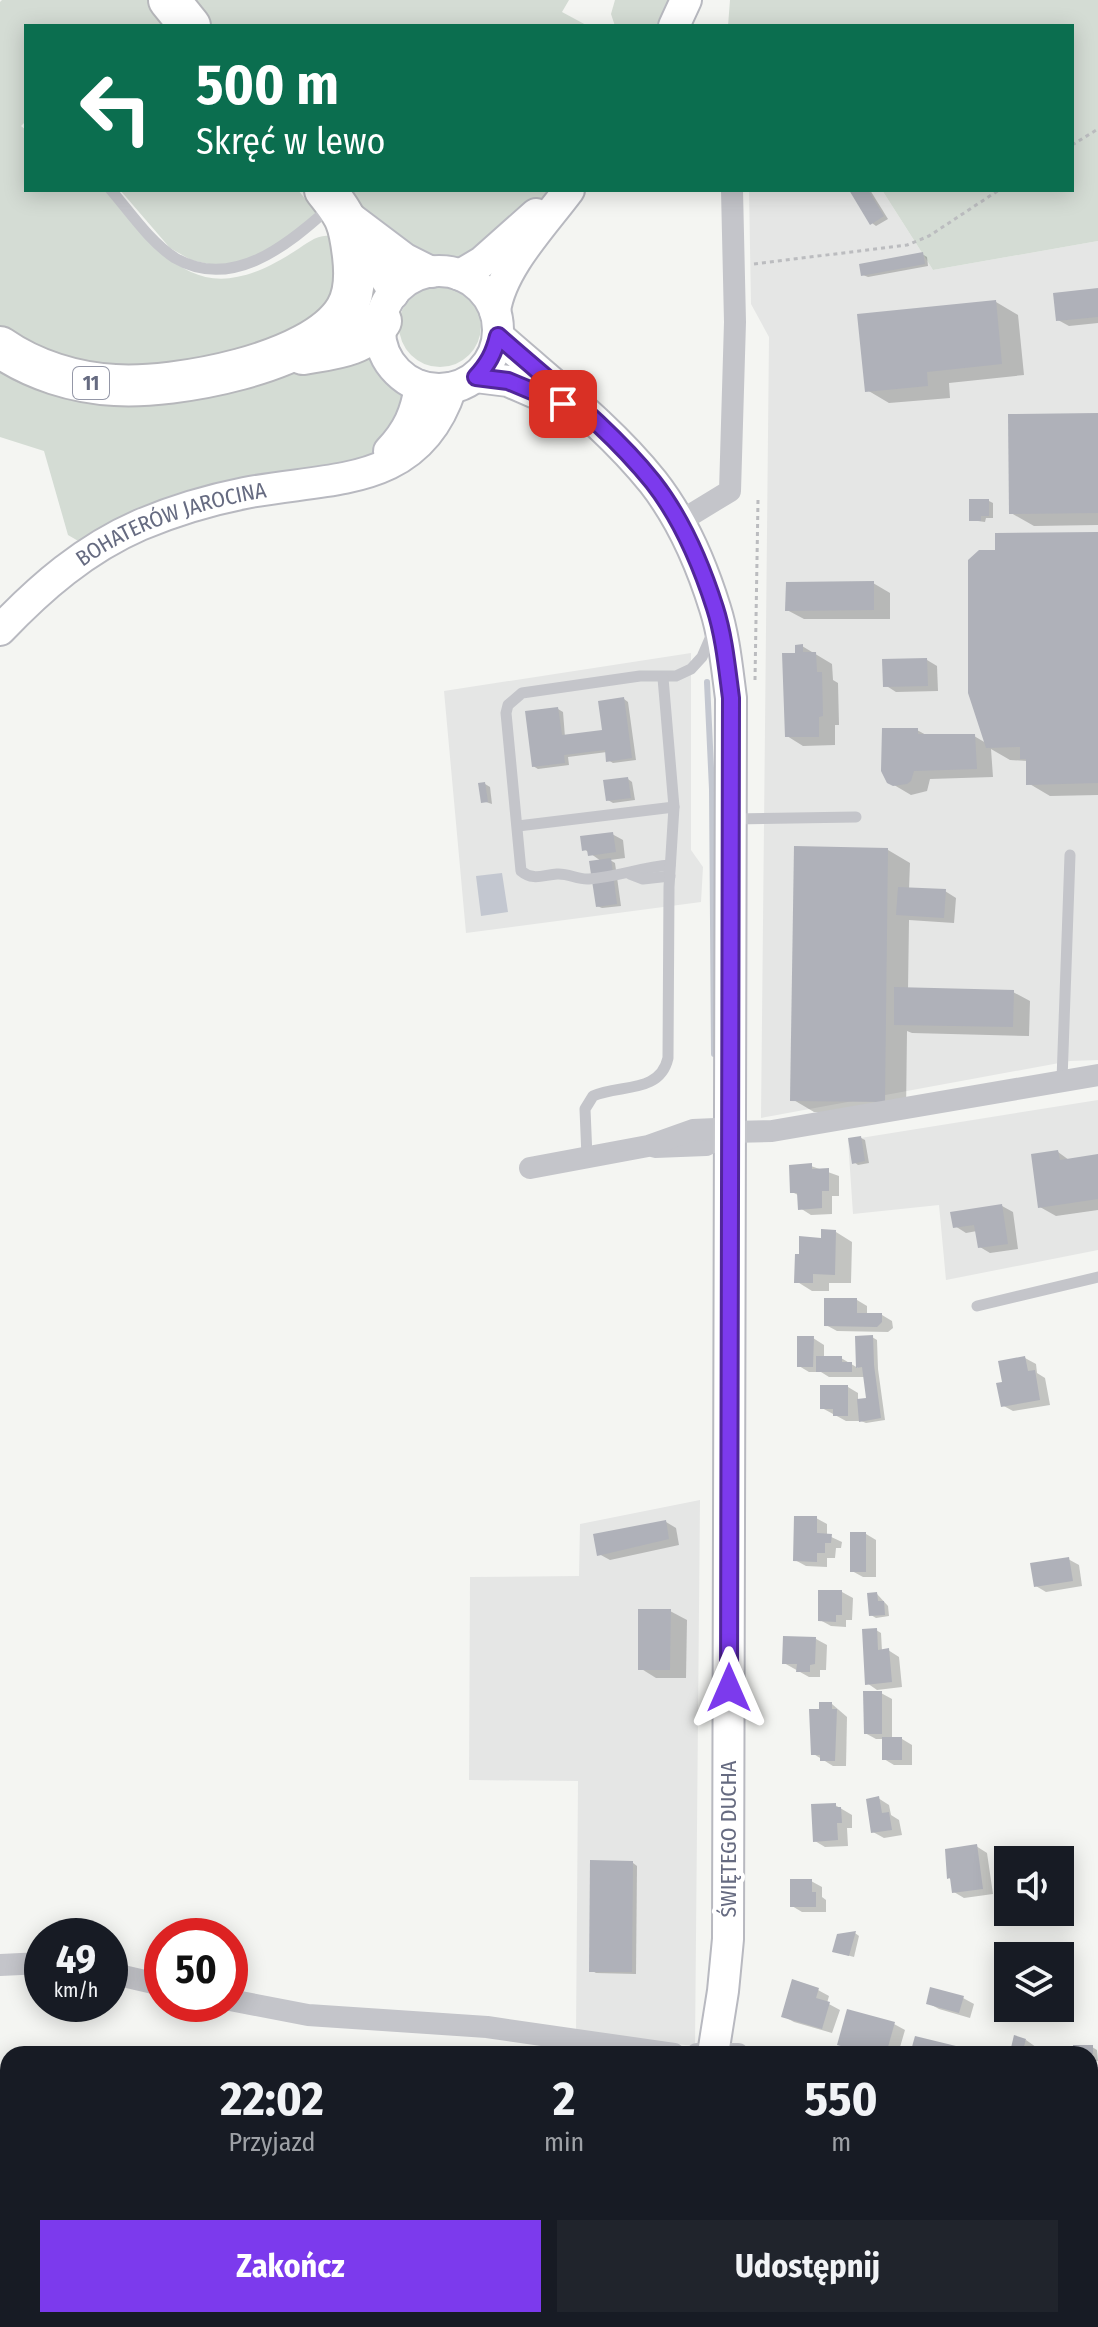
<!DOCTYPE html>
<html lang="pl">
<head>
<meta charset="utf-8">
<style>
	body { margin:0; font-family:"Fira Sans Condensed",sans-serif; background:#20242c; color:#f1f3f6; height:100vh; display:flex; flex-direction:column; font-size:30px; white-space:nowrap }
	* { box-sizing:border-box; margin:0 }
	p { font-size:26px; color:#9ea1a6 }
	.icon { flex:none; width:44px; height:44px; fill:none; stroke:currentColor; stroke-width:2; stroke-linecap:round; stroke-linejoin:round }
	.map { position:relative; flex:1; overflow:hidden }
	.side { position:absolute; left:0px; top:2046px; width:1098px; height:282px; display:flex; flex-direction:column; background:#171b24; border-radius:24px 24px 0 0; box-shadow:0 4px 20px #0003 }
	.side>* { flex:none }
	.top-card { position:absolute; left:24px; top:24px; width:1050px; height:168px; border-radius:0px; box-shadow:0 4px 20px #0003; background:#0b6e4f; color:#fff; overflow:hidden }
	.fabs { position:absolute; left:994px; top:1846px; display:grid; gap:16px }
	.fabs a { display:grid; place-items:center; width:80px; height:80px; border-radius:0px; background:#171b24; box-shadow:0 4px 20px #0003; font-size:40px }
	.speed { position:absolute; left:24px; top:1918px; display:flex; gap:16px; font-size:40px; font-weight:700; text-align:center }
	.speed>* { display:grid; place-content:center; width:104px; height:104px; border-radius:50%; background:#171b24; box-shadow:0 4px 20px #0003; line-height:1 }
	.speed small { font-size:20px; font-weight:400 }
	.speed .limit { border:12px solid #d22; background:#fff; color:#111 }
	.pin { position:absolute; display:grid; place-items:center; width:68px; height:68px; color:#fff; margin:-34px; border-radius:16px; box-shadow:0 4px 12px #0006 }
	.me { position:absolute; width:88px; margin:-44px; rotate:0deg; stroke-linejoin:round; filter:drop-shadow(0 0 6px #0008) }
	.turn { display:flex; align-items:center; gap:28px; height:168px; padding:0 40px; font-size:36px }
	.turn .icon { width:104px; height:104px; stroke-width:2.5 }
	.turn b { display:block; font-size:56px; line-height:68px }
	.eta { display:flex; justify-content:space-evenly; align-items:center; height:136px; text-align:center }
	.eta b { font-size:48px; font-weight:700; line-height:56px }
	.action { display:flex; gap:16px; margin-top:auto; padding:16px 40px }
	.action a { flex:1; height:92px; border-radius:0px; background:#7c3aed; color:#fff; font-size:32px; font-weight:700; line-height:92px; text-align:center }
	.action a+a { background:#20242c; color:#f1f3f6 }
	.map>svg:first-child { display:block }
	.built { fill:#e5e6e5 }
	.green { fill:#d4dcd4 }
	.water { fill:#c3c7d0 }
	.shadow { fill:#0003 }
	.lines { fill:none; stroke-linecap:round; stroke-linejoin:round }
	.stream { stroke:#c3c7d0; stroke-width:6 }
	.building { fill:#afb1b9 }
	.secondary-casing { stroke:#b8b9c0; stroke-width:34 }
	.highway-casing { stroke:#b6b7bb; stroke-width:44 }
	.path { stroke:#bbbcbf; stroke-width:3; stroke-dasharray:4 4; stroke-linecap:butt }
	.lane { stroke:#c4c5ca; stroke-width:11 }
	.street { stroke:#c4c5ca; stroke-width:22 }
	.secondary { stroke:#fff; stroke-width:30 }
	.highway { stroke:#fff; stroke-width:40 }
	.route-casing { stroke:#51269a; stroke-width:20 }
	.route { stroke:#7c3aed; stroke-width:14 }
	.labels { text-anchor:middle; stroke-width:8; stroke-linejoin:round; paint-order:stroke }
	.shield { fill:#fff; stroke:#9497a7; stroke-width:2 }
	.shield-label { font-size:20px; font-weight:bold; fill:#666b81 }
	.street-label { font-size:22px; fill:#666b81; stroke:#fff }
</style>
</head>
<body>
<div class="map">
<svg width="1098" height="2327" viewBox="0 0 1098 2327">
	<rect width="100%" height="100%" fill="#f4f5f2"/>
	<g class="built">
		<path d="M749 190H882L933 270 1098 241V1060L1070 1061 761 1118 769 337 751 304Z"/>
		<path d="M691 653V850L703 867 701 902 466 933 444 691Z"/>
		<path d="M1098 1100V1250L946 1280 939 1205 853 1214 848 1140Z"/>
		<path d="M700 1500 695 2046 576 2034 578 1781 469 1780 470 1577 579 1576 580 1524Z"/>
	</g>
	<g class="green">
		<path d="M2 0H152L174 26H26V121L21 126 26 130V190H107C166 261 200 313 295 251 308 243 319 232 334 237L335 314 236 355 105 373 0 332V2Z"/>
		<path d="M187 0H569L562 12 588 26H209Z"/>
		<path d="M615 0H673L663 26H615L611 14Z"/>
		<path d="M730 0H1098V241L933 270 882 190H1072V26H728Z"/>
		<path d="M120 190H298L315 211 317 217 254 259 218 266 191 260 170 248Z"/>
		<path d="M345 190H555C540 202 476 260 464 264 416 277 374 220 345 190Z"/>
		<circle cx="440" cy="326" r="41"/>
		<path d="M380 349 388 367 408 392 378 457 80 542 68 535 44 451 0 437V359L43 381Z"/>
		<path d="M1090 2165 1098 2167V2327H959L961 2320H1090Z"/>
		<path d="M456 2320H566L592 2327H454Z"/>
		<path d="M767 2320H858L883 2327H765Z"/>
	</g>
	<path class="water" d="M502 873 508 912 481 916 476 876Z"/>
	<g class="shadow">
		<path d="M851 190H870L888 219 876 226 872 223Z"/>
		<path d="M922 254 927 257 928 266 868 277 863 275Z"/>
		<path d="M1098 290V323L1069 326 1058 320Z"/>
		<path d="M996 302 1018 315 1024 375 949 383 950 398 889 403 867 390Z"/>
		<path d="M1098 415V525L1034 526 1011 513Z"/>
		<path d="M989 501 993 503V518H986L985 522 971 520Z"/>
		<path d="M1098 534V795L1050 796 1028 783V761L1010 760 991 749 993 777 930 779 927 791 911 795 889 782 917 730 928 736H974L986 743 997 552Z"/>
		<path d="M873 583 890 593V619H804L787 610Z"/>
		<path d="M802 646 832 664 833 680 838 683 839 725H835V745L803 746 787 736 797 654Z"/>
		<path d="M927 660 937 666 938 691 896 692 885 685Z"/>
		<path d="M624 699 628 702 636 760 613 763 608 760 607 752 568 757 569 765 538 769 533 766 558 709 563 712 565 737 604 731Z"/>
		<path d="M628 779 632 782 635 800 613 803 608 800Z"/>
		<path d="M485 784 490 787 492 804 483 801Z"/>
		<path d="M612 834 623 840 625 858 610 860 615 863 621 906 602 908 597 906 601 861 584 849Z"/>
		<path d="M888 850 910 863 909 889 945 891 956 898 954 923 909 920 908 990 1013 992 1030 1001 1029 1036 912 1033 907 1031 906 1113 814 1112 792 1099Z"/>
		<path d="M861 1138 865 1140 869 1163 858 1165 854 1162Z"/>
		<path d="M1058 1152 1069 1160 1098 1156V1210L1056 1216 1040 1207Z"/>
		<path d="M811 1166 839 1176V1196H832V1214L811 1215 800 1208V1196L792 1192Z"/>
		<path d="M1002 1206 1013 1212 1018 1249 990 1253 980 1247 977 1231 966 1233 955 1226Z"/>
		<path d="M836 1232 852 1242 851 1283H829V1291H812L796 1281 823 1240Z"/>
		<path d="M857 1300 867 1306V1315H882L892 1321 893 1328 888 1332 837 1331 826 1325Z"/>
		<path d="M872 1337 877 1340 878 1369 885 1420 866 1423 861 1421H846L822 1408 848 1387 858 1393V1401L869 1400 866 1377H829L821 1372H809L799 1366 813 1338 824 1345V1358H841L858 1368 857 1338Z"/>
		<path d="M1025 1358 1036 1364 1037 1373 1045 1378 1050 1405 1013 1411 1002 1405 1004 1383Z"/>
		<path d="M816 1518 827 1524V1535L842 1542 841 1548H836L835 1558H827V1567L806 1566 795 1560Z"/>
		<path d="M666 1522 676 1528 679 1545 610 1560 599 1554Z"/>
		<path d="M866 1534 876 1540V1577H863L852 1571Z"/>
		<path d="M1068 1559 1079 1565 1082 1586 1046 1592 1036 1586Z"/>
		<path d="M842 1592 853 1598 852 1620H846V1627L831 1626 820 1620Z"/>
		<path d="M877 1594 888 1606 889 1616 876 1618 871 1615Z"/>
		<path d="M670 1611 687 1620 686 1678H656L640 1668Z"/>
		<path d="M876 1630 881 1633 882 1651 888 1650 899 1657 902 1687 877 1690 867 1683Z"/>
		<path d="M816 1639 827 1645 826 1670H820V1677H809L784 1663Z"/>
		<path d="M881 1693 892 1699V1739H902L912 1745V1765H894L884 1759V1739H876L865 1733Z"/>
		<path d="M832 1704 847 1717 846 1766H833L812 1753 821 1711Z"/>
		<path d="M878 1798 889 1805 891 1815 899 1820 902 1835 884 1838 873 1832Z"/>
		<path d="M835 1805 852 1815V1828H847L848 1846 825 1847 815 1841Z"/>
		<path d="M976 1846 987 1853 993 1894 964 1898 954 1892 952 1880 949 1878Z"/>
		<path d="M633 1863 637 1866 636 1974 596 1973 591 1970Z"/>
		<path d="M811 1881 822 1887V1897L826 1900V1912H802L792 1906Z"/>
		<path d="M855 1933 859 1936 854 1957 839 1953Z"/>
		<path d="M818 1990 829 1996 827 2003 840 2010 832 2033 794 2022 783 2016Z"/>
		<path d="M963 1998 974 2004 970 2018 939 2009 928 2003Z"/>
		<path d="M848 2012 894 2024 905 2030 898 2054H863L840 2044Z"/>
		<path d="M1026 2040 1036 2047 1034 2054H1011Z"/>
		<path d="M1092 2047 1097 2050 1098 2061H1090V2054H1067Z"/>
		<path d="M1090 2095 1096 2099 1090 2116Z"/>
	</g>
	<g class="lines">
		<path class="stream" d="M707 682 712 789 714 1054"/>
	</g>
	<g class="building">
		<path d="M849 190H868L884 216 870 225Z"/>
		<path d="M923 252 925 264 861 276 859 264Z"/>
		<path d="M1098 288V317L1056 321 1053 293Z"/>
		<path d="M996 300 1002 364 927 372 928 386 865 392 857 314Z"/>
		<path d="M1098 413V513L1009 514 1008 414Z"/>
		<path d="M969 499H989V516H981V521H969Z"/>
		<path d="M1098 532V783L1026 785V759H1020V747L986 748 968 693V560L979 550H995V533Z"/>
		<path d="M874 581V610L785 611 786 582Z"/>
		<path d="M803 644V652H816L817 672H822L823 716 819 717V737H785L782 653H795V645Z"/>
		<path d="M927 658 928 686 883 687 882 659Z"/>
		<path d="M624 697 632 758 606 762 605 750 564 755 565 763 532 767 525 711 558 707 562 735 602 730 598 701Z"/>
		<path d="M882 728H918V734H975L977 769 914 771 911 781 907 784 893 786 887 783 881 771Z"/>
		<path d="M628 777 631 798 606 801 603 780Z"/>
		<path d="M485 782 488 802 481 803 478 783Z"/>
		<path d="M613 832 616 852 588 856 587 850 582 851 580 836Z"/>
		<path d="M794 846 888 848 885 1102 790 1101Z"/>
		<path d="M611 858 617 904 596 907 589 861Z"/>
		<path d="M898 887 946 889 944 918 896 915Z"/>
		<path d="M894 987 1014 990 1013 1027 894 1025Z"/>
		<path d="M861 1136 865 1161 852 1164 848 1138Z"/>
		<path d="M1058 1150 1060 1160 1098 1154V1199L1038 1208 1031 1154Z"/>
		<path d="M812 1163V1169L829 1168V1191H822V1208L798 1210 797 1193H790L789 1165Z"/>
		<path d="M1002 1204 1008 1244 978 1248 974 1225 953 1228 950 1212Z"/>
		<path d="M821 1229 836 1230 835 1275 813 1274V1283H794L795 1254H799V1236L821 1238Z"/>
		<path d="M824 1298H857V1313H882V1322L877 1327 824 1326Z"/>
		<path d="M873 1335 874 1365 881 1418 859 1422 857 1399 866 1398 862 1367 856 1368 855 1336Z"/>
		<path d="M797 1336H814L813 1367H797Z"/>
		<path d="M816 1356H842V1362H852V1372H816Z"/>
		<path d="M1025 1356 1028 1371 1035 1370 1040 1400 1001 1407 996 1383 1002 1382 998 1361Z"/>
		<path d="M820 1385H848V1416H833V1409H820Z"/>
		<path d="M794 1516H817V1533L832 1534 831 1543H825V1553H817V1562L793 1561Z"/>
		<path d="M666 1520 669 1539 597 1556 593 1534Z"/>
		<rect x="850" y="1532" width="16" height="40"/>
		<path d="M1069 1557 1073 1581 1034 1587 1030 1563Z"/>
		<path d="M818 1590H842V1615H836V1622L818 1621Z"/>
		<path d="M877 1592 878 1601H884L885 1615 869 1616 867 1593Z"/>
		<path d="M638 1609H671L670 1670H638Z"/>
		<path d="M877 1628 878 1650 889 1648 892 1682 865 1685 862 1629Z"/>
		<path d="M783 1636 816 1637 815 1664 810 1665V1672H796L797 1664H782Z"/>
		<path d="M863 1691H882V1734H864Z"/>
		<path d="M819 1702H832V1709H837L835 1761H820V1755H811L809 1709H819Z"/>
		<rect x="882" y="1737" width="20" height="23"/>
		<path d="M879 1796 882 1813 889 1812 892 1830 871 1833 866 1799Z"/>
		<path d="M836 1803V1807H841L842 1823H837L838 1840 813 1842 811 1804Z"/>
		<path d="M977 1844 983 1889 952 1893 950 1878 947 1879 945 1849Z"/>
		<path d="M590 1860 633 1861 632 1972H589Z"/>
		<path d="M790 1879H812V1892H816V1907H790Z"/>
		<path d="M856 1931 849 1956 832 1952 837 1934Z"/>
		<path d="M792 1979 819 1988 816 1998 830 2002 822 2029 781 2017Z"/>
		<path d="M930 1987 964 1996 959 2013 926 2004Z"/>
		<path d="M847 2009 895 2022 886 2054H870L837 2045Z"/>
		<path d="M1014 2035 1026 2039 1022 2054H991L993 2048 1010 2052Z"/>
		<path d="M915 2036 956 2046 954 2054H910Z"/>
		<path d="M1073 2045H1093V2054H1065V2050H1073Z"/>
		<path d="M1096 2067H1098V2091L1094 2090Z"/>
		<path d="M701 2320H732L754 2326 699 2327Z"/>
	</g>
	<g class="lines">
		<defs>
			<g id="secondary">
				<path d="M674 26 686 0"/>
				<path d="M344 213 405 259 431 272"/>
				<path d="M356 232 389 284 393 294"/>
				<circle cx="439" cy="330" r="59"/>
				<path d="M460 275 482 262 536 214"/>
				<path d="M495 311C501 268 543 225 569 190"/>
				<path d="M498 336C551 383 609 427 653 482 682 519 701 563 715 608 724 636 727 668 731 698L728 1939 723 1991 713 2054"/>
				<path d="M476 377 508 381 561 404"/>
				<path d="M389 451C408 431 416 413 420 386"/>
				<path id="s1" d="M0 630C41 587 85 549 140 525 173 511 210 500 245 493 331 476 418 489 451 388"/>
				<path d="M638 2327 640 2320"/>
			</g>
			<g id="highway">
				<path d="M169 0 190 26"/>
				<path d="M0 347C33 370 75 383 115 385 173 389 314 364 346 309 355 294 355 273 353 256 349 222 346 216 325 190"/>
				<path d="M303 354C332 349 364 347 381 321"/>
			</g>
		</defs>
		<use href="#secondary" class="secondary-casing"/>
		<use href="#highway" class="highway-casing"/>
		<g class="path">
			<path d="M1072 145 1098 129"/>
			<path d="M754 264 907 245 929 236 999 190"/>
			<path d="M755 680 758 500"/>
		</g>
		<g class="lane">
			<path d="M111 190C130 212 150 242 175 258 232 291 288 245 329 208"/>
			<path d="M733 819 856 817"/>
			<path d="M518 826 674 807"/>
			<path d="M670 865C642 867 617 877 589 879 578 880 568 873 557 874 543 875 533 881 521 871L506 713 508 705 522 693 640 676H676L691 669 702 657 712 634"/>
			<path d="M630 874 643 879 670 876"/>
			<path d="M1062 1080 1070 855"/>
			<path d="M587 1157 585 1109 593 1096C619 1084 660 1094 668 1058L669 887 674 807 663 678"/>
			<path d="M977 1306 1098 1277"/>
		</g>
		<g class="street">
			<path d="M679 522 730 491 735 322 732 190"/>
			<path d="M655 1147 706 1145 730 1132"/>
			<path d="M530 1168 648 1146 693 1130 716 1129 730 1132 772 1131 1098 1075"/>
			<path d="M0 1965 42 1963"/>
			<path d="M110 1973 162 1985"/>
			<path d="M230 2000 308 2015 487 2027 674 2054"/>
			<path d="M697 2054H738"/>
			<path d="M1090 2150 1098 2152"/>
		</g>
		<use href="#secondary" class="secondary"/>
		<use href="#highway" class="highway"/>
	</g>
	<g class="lines">
		<defs>
			<path id="route" d="M563 404 508 381 476 377C488 364 494 353 498 336 551 383 609 427 653 482 682 519 701 564 715 608 724 636 727 668 731 698L729 1688"/>
		</defs>
		<use href="#route" class="route-casing"/>
		<use href="#route" class="route"/>
	</g>
	<g class="labels">
		<rect class="shield" x="73" y="367" width="36" height="32" rx="6"/>
		<g class="shield-label">
			<text x="91" y="390">11</text>
		</g>
		<g class="street-label">
			<text dy="8" stroke="none"><textPath href="#s1" startOffset="206">BOHATERÓW JAROCINA</textPath></text>
			<text transform="translate(728 1839) rotate(-90)" y="8">ŚWIĘTEGO DUCHA</text>
		</g>
	</g>
</svg>
<div class="fabs">
<a><svg class="icon" aria-label="sound" viewBox="0 0 24 24"><path d="M4 9h4l5-4v14l-5-4H4zM17 9q2 3 0 6"/></svg></a>
<a><svg class="icon" aria-label="layers" viewBox="0 0 24 24"><path d="M12 4l9 5-9 5-9-5zM3 14l9 5 9-5"/></svg></a>
</div>
<div class="speed"><div>49<small>km/h</small></div><div class="limit">50</div></div>
<div class="pin" style="left:563px;top:404px;background:#d93025"><svg class="icon" aria-label="arrive" viewBox="0 0 24 24"><path d="M6 21V4h12l-3 4 3 4H6"/></svg></div>
<svg class="me" style="left:729px;top:1688px" viewBox="-20 -20 40 40"><path d="M0-17L14 15 0 8-14 15z" fill="#7c3aed" stroke="#fff" stroke-width="4"/></svg>
<div class="top-card">
<div class="turn"><svg class="icon" aria-label="left" viewBox="0 0 24 24"><path d="M17 20v-9H6M10 6l-5 5 5 5"/></svg><div><b>500 m</b>Skręć w lewo</div></div>
</div>
<section class="side">
<div class="eta">
<div><b>22:02</b><p>Przyjazd</p></div>
<div><b>2</b><p>min</p></div>
<div><b>550</b><p>m</p></div>
</div>
<div class="action"><a>Zakończ</a><a>Udostępnij</a></div>
</section>
</div>
</body>
</html>
